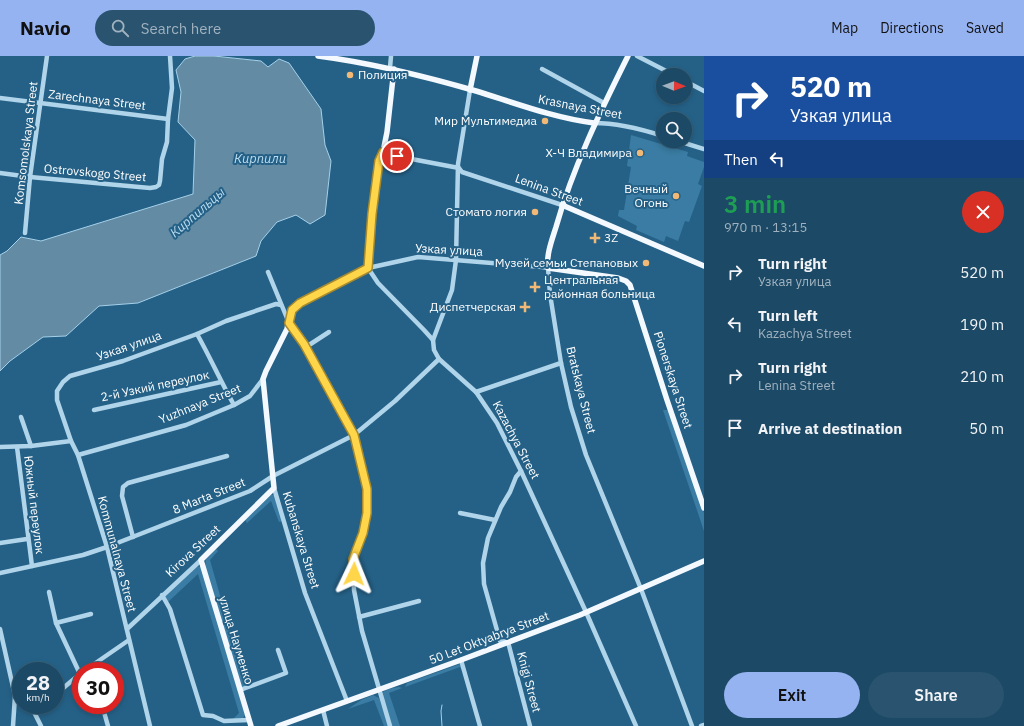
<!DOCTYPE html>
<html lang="en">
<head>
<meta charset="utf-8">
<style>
	body { margin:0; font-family:"IBM Plex Sans",sans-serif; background:#29536e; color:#f1f3f6; height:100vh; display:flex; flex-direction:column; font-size:15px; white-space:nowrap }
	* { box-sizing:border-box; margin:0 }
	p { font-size:13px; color:#a0b2bf }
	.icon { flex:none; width:22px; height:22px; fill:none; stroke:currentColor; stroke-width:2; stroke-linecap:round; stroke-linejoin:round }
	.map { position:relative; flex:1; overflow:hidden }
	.side { display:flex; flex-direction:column; background:#1c4965; width:320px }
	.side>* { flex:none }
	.guide { background:#1a4fa0; color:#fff; overflow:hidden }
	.needle { width:26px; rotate:91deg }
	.buttons { position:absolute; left:656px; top:12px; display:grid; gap:8px }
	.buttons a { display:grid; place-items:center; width:36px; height:36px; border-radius:50%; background:#1c4965; box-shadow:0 2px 6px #0003,0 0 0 1px #3a6179; font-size:20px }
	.speed { position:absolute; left:12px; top:606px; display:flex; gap:8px; font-size:20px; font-weight:700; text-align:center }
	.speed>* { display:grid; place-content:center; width:52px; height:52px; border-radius:50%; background:#1c4965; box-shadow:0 2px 6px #0003,0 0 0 1px #3a6179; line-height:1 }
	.speed small { font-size:10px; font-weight:400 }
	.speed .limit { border:6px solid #d22; background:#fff; color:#111 }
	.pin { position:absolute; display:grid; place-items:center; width:34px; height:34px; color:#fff; margin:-17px; border:2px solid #fff; border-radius:50%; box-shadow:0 1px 4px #0007 }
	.me { position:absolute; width:44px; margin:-22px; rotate:2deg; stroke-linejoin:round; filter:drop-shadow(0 0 3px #0008) }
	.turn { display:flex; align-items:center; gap:14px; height:84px; padding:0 20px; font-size:18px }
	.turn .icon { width:52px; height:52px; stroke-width:2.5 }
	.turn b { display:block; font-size:28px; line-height:34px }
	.then { display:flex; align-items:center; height:38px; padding:0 20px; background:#0003; gap:8px; font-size:15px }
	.round { display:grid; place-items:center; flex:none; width:42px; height:42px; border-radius:21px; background:#29536e }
	.headline { display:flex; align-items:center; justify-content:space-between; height:68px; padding:0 20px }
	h1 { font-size:24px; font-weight:600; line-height:30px; color:#1e9e55 }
	.primary-button { display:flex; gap:8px; margin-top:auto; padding:8px 20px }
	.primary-button a { flex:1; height:46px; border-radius:24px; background:#95b2f1; color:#111; font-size:16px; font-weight:600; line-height:46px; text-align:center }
	.primary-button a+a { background:#29536e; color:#f1f3f6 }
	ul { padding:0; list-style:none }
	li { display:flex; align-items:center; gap:12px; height:52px; padding:0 20px }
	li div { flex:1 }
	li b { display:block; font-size:15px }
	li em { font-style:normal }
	header { display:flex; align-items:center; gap:24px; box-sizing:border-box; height:56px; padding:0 20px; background:#95b2f1; color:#111 }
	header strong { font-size:19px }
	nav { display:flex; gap:22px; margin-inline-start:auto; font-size:14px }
	.search { width:280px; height:36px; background:#29536e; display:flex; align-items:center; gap:10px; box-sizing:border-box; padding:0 14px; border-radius:22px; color:#a0b2bf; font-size:15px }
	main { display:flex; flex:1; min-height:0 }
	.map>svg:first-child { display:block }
	.green { fill:#3a7ca3 }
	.water { fill:#638ba4; stroke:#a5d0e9 }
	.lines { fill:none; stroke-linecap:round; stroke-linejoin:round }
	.stream { stroke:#a5d0e9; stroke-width:1 }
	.minor { stroke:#b0d4e9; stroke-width:4.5 }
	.major { stroke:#f3f9fe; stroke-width:5.5 }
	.route-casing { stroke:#a68a30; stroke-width:10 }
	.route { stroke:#ffd54a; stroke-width:7 }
	.poi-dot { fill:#f2b875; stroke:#256187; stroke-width:1.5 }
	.labels { text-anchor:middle; stroke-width:4; stroke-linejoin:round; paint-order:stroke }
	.poi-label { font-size:12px; fill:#fff; stroke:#256187; text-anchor:end }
	.street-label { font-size:12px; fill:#fff; stroke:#256187 }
	.water-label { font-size:13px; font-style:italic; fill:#bcddf0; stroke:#256187 }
</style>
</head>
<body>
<header>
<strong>Navio</strong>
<div class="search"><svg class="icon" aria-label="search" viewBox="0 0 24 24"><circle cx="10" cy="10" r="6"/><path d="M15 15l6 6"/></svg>Search here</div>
<nav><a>Map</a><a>Directions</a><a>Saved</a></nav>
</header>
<main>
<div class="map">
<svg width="704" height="670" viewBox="0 0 704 670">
	<rect width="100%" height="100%" fill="#256187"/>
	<g class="green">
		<path d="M631 79 688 96 687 100 704 106V111L698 128 702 130 689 166 685 165 678 185 666 180 664 186 636 174 637 170 618 160 619 154H624L631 111 627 110Z"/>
		<path d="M663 354H667L669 355 704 457V475Z"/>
		<path d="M271 439H275L283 465 279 466 271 445 247 467 245 464Z"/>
		<path d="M216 493 218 495 210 504 246 631 242 632 205 510 206 503Z"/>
		<path d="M197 510 201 511 245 659 243 662 233 663 239 657 198 518 168 546 164 539Z"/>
		<path d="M460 608 462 615 460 611 405 631 407 627Z"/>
		<path d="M399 631 402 632 389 637 400 670H392L381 640C382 633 393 632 399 631Z"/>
		<path d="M373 639 379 642 389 670H384L374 644 348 653 361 644Z"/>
	</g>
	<path class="water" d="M195 0H214L261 5 268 11 279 3 289 7 321 53 325 89 331 105 325 159 310 168 296 159 277 166 261 185 256 200 138 247 99 250 66 280 43 281 10 305 0 315V199L7 195 21 181 41 185 193 138 195 84 178 66 181 36 176 14 185 3Z"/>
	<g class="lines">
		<path class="stream" d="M442 649 441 655 442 670"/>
		<g class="minor">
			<path d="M637 0 674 19"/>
			<path d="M390 12 391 0"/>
			<path d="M542 13 604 47"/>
			<path d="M685 25 704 35"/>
			<path d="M0 42 168 63"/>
			<path d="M594 67C617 67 641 73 663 80"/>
			<path d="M678 85 704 93"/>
			<path d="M383 96 385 98 459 112 462 116 562 149"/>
			<path d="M0 117 30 121 150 132 156 131 159 129 160 125 162 103 167 86 168 63 172 32 170 0"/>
			<path d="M25 177 30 121 47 0"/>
			<path d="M268 216 289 267 304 288 354 379 367 433V457L363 477 353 503 354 534 362 575 390 670"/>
			<path d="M197 278C210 301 221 326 234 349"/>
			<path d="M433 284 452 234 456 204 458 108 470 34"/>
			<path d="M306 291 329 276"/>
			<path d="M476 336 561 307"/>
			<path d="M94 354 221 326"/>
			<path d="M21 361 31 390"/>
			<path d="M0 391 31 390 71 385"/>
			<path d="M17 391 32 510"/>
			<path d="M78 399 186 369 234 349 250 340 263 323"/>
			<path d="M521 415 516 421 510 436 501 451 488 482 483 507 484 528 500 585 508 586 530 670"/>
			<path d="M274 432 305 537 347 645"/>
			<path d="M460 457 495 464"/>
			<path d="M133 481 122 440 123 431 128 427 227 400"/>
			<path d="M0 487 27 483"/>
			<path d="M0 517 83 499 107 491 250 435 273 420 354 379 395 345 439 303"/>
			<path d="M49 536 56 567 80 618"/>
			<path d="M162 539 170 553 203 659 213 660 224 665 249 664"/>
			<path d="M359 561 419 545"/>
			<path d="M56 567 91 558"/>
			<path d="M0 573 15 640 13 670"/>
			<path d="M127 573 201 504"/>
			<path d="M461 604 480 670"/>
			<path d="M84 615 129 584"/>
			<path d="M240 634 286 617 278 594"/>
			<path d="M55 639 81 617"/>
			<path d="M102 649 108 670"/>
			<path d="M323 654 327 670"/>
			<path d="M41 670 34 656 43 649"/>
			<path d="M150 670 107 491 78 399 71 385 57 344V335L63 326 70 320 123 305 197 278 226 265 276 248 281 249"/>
			<path d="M636 670 586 556 521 415 497 367 476 336 439 303 434 294 433 284 424 274 378 227 368 212 418 201 542 211 548 212 550 238 561 307 571 351 586 399 641 533 692 670"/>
			<path d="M701 670 704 669"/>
		</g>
		<g class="major">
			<path d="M318 0C372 7 424 20 476 35 515 47 554 62 594 67"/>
			<path d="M628 0C600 56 573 111 556 171 552 184 546 199 548 212L618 222 626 225 630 229 667 344 704 452"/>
			<path d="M470 34 477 0"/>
			<path d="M562 149 704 210"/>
			<path d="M251 670 201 504 274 432 263 323 266 315 287 273 290 257 294 252 300 247 368 212 372 158 379 105 383 96 387 76 394 13"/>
			<path d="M278 670 461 604 580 559 704 505"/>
		</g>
	</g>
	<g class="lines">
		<defs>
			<path id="route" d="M354 518 353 503 363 477 367 457V433L354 379 304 288 289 267 292 254 300 247 368 212 372 158 379 105 383 96 386 98 397 100"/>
		</defs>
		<use href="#route" class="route-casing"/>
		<use href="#route" class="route"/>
	</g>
	<g class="poi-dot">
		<circle cx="350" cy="19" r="4"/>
		<circle cx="545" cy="65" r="4"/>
		<circle cx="640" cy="97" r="4"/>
		<circle cx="676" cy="140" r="4"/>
		<circle cx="535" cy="156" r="4"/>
		<path d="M593 176h4v4h4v4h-4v4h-4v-4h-4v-4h4z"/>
		<circle cx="646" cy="207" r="4"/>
		<path d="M533 225h4v4h4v4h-4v4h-4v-4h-4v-4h4z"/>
		<path d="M523 245h4v4h4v4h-4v4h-4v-4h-4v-4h4z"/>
	</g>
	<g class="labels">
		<g class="poi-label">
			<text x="358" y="23" text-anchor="start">Полиция</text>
			<text x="537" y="69">Мир Мультимедиа</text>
			<text x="632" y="101">Х-Ч Владимира</text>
			<text x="668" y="137">Вечный<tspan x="668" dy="14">Огонь</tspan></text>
			<text x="527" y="160">Стомато логия</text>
			<text x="604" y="186" text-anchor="start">3Z</text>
			<text x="638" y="211">Музей семьи Степановых</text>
			<text x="544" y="228" text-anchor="start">Центральная<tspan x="544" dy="14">районная больница</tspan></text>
			<text x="516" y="255">Диспетчерская</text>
		</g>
		<g class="street-label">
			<text transform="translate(97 44) rotate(7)" y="4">Zarechnaya Street</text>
			<text transform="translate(580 51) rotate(11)" y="4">Krasnaya Street</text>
			<text transform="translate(26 87) rotate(-83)" y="4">Komsomolskaya Street</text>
			<text transform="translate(95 117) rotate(5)" y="4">Ostrovskogo Street</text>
			<text transform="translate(549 134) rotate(20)" y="4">Lenina Street</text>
			<text transform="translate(449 194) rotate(3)" y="4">Узкая улица</text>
			<text transform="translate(129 290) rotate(-19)" y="4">Узкая улица</text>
			<text transform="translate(673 324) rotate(72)" y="4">Pionerskaya Street</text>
			<text transform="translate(155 330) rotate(-12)" y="4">2-й Узкий переулок</text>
			<text transform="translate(581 334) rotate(76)" y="4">Bratskaya Street</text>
			<text transform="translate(200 348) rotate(-22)" y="4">Yuzhnaya Street</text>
			<text transform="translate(516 384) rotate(62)" y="4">Kazachya Street</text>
			<text transform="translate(209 440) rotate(-22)" y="4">8 Marta Street</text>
			<text transform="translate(34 449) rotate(83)" y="4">Южный переулок</text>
			<text transform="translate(301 484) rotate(73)" y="4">Kubanskaya Street</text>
			<text transform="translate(193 495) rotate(-43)" y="4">Kirova Street</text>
			<text transform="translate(117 498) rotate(75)" y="4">Kommunalnaya Street</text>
			<text transform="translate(489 582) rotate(-21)" y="4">50 Let Oktyabrya Street</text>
			<text transform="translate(236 584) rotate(73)" y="4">улица Науменко</text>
			<text transform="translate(529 626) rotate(75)" y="4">Knigi Street</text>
		</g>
		<g class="water-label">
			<text x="260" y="107">Кирпили</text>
			<text transform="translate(197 156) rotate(-41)" y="5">Кирпильцы</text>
		</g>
	</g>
</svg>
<div class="buttons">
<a><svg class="needle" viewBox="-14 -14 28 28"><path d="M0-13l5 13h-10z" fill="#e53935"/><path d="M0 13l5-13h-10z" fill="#a0b2bf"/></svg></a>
<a><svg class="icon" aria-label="search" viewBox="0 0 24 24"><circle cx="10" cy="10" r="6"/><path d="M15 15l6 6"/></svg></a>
</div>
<div class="speed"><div>28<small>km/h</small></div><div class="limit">30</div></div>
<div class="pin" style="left:397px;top:100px;background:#d93025"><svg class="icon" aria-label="arrive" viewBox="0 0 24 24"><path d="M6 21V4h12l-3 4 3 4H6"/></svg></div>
<svg class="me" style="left:354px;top:518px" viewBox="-20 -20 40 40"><path d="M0-17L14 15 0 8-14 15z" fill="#ffd54a" stroke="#fff" stroke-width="4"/></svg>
</div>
<section class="side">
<div class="guide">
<div class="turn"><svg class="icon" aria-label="right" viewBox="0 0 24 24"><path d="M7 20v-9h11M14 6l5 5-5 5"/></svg><div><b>520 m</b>Узкая улица</div></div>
<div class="then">Then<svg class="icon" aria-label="left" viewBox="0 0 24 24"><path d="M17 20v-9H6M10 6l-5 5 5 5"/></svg></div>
</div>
<div class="headline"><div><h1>3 min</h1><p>970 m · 13:15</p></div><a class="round" style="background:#d93025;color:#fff"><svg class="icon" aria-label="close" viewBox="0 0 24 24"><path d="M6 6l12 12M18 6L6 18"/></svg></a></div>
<ul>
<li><svg class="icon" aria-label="right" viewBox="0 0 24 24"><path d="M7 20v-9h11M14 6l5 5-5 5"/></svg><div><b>Turn right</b><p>Узкая улица</p></div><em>520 m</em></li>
<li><svg class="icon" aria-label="left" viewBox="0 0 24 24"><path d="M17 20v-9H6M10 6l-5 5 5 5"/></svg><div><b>Turn left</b><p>Kazachya Street</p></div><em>190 m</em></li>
<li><svg class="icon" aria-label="right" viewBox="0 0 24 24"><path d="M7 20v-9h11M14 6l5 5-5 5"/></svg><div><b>Turn right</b><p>Lenina Street</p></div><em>210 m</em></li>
<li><svg class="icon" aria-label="arrive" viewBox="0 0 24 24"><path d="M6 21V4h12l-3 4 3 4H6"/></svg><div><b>Arrive at destination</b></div><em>50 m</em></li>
</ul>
<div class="primary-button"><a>Exit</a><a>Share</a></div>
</section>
</main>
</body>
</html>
